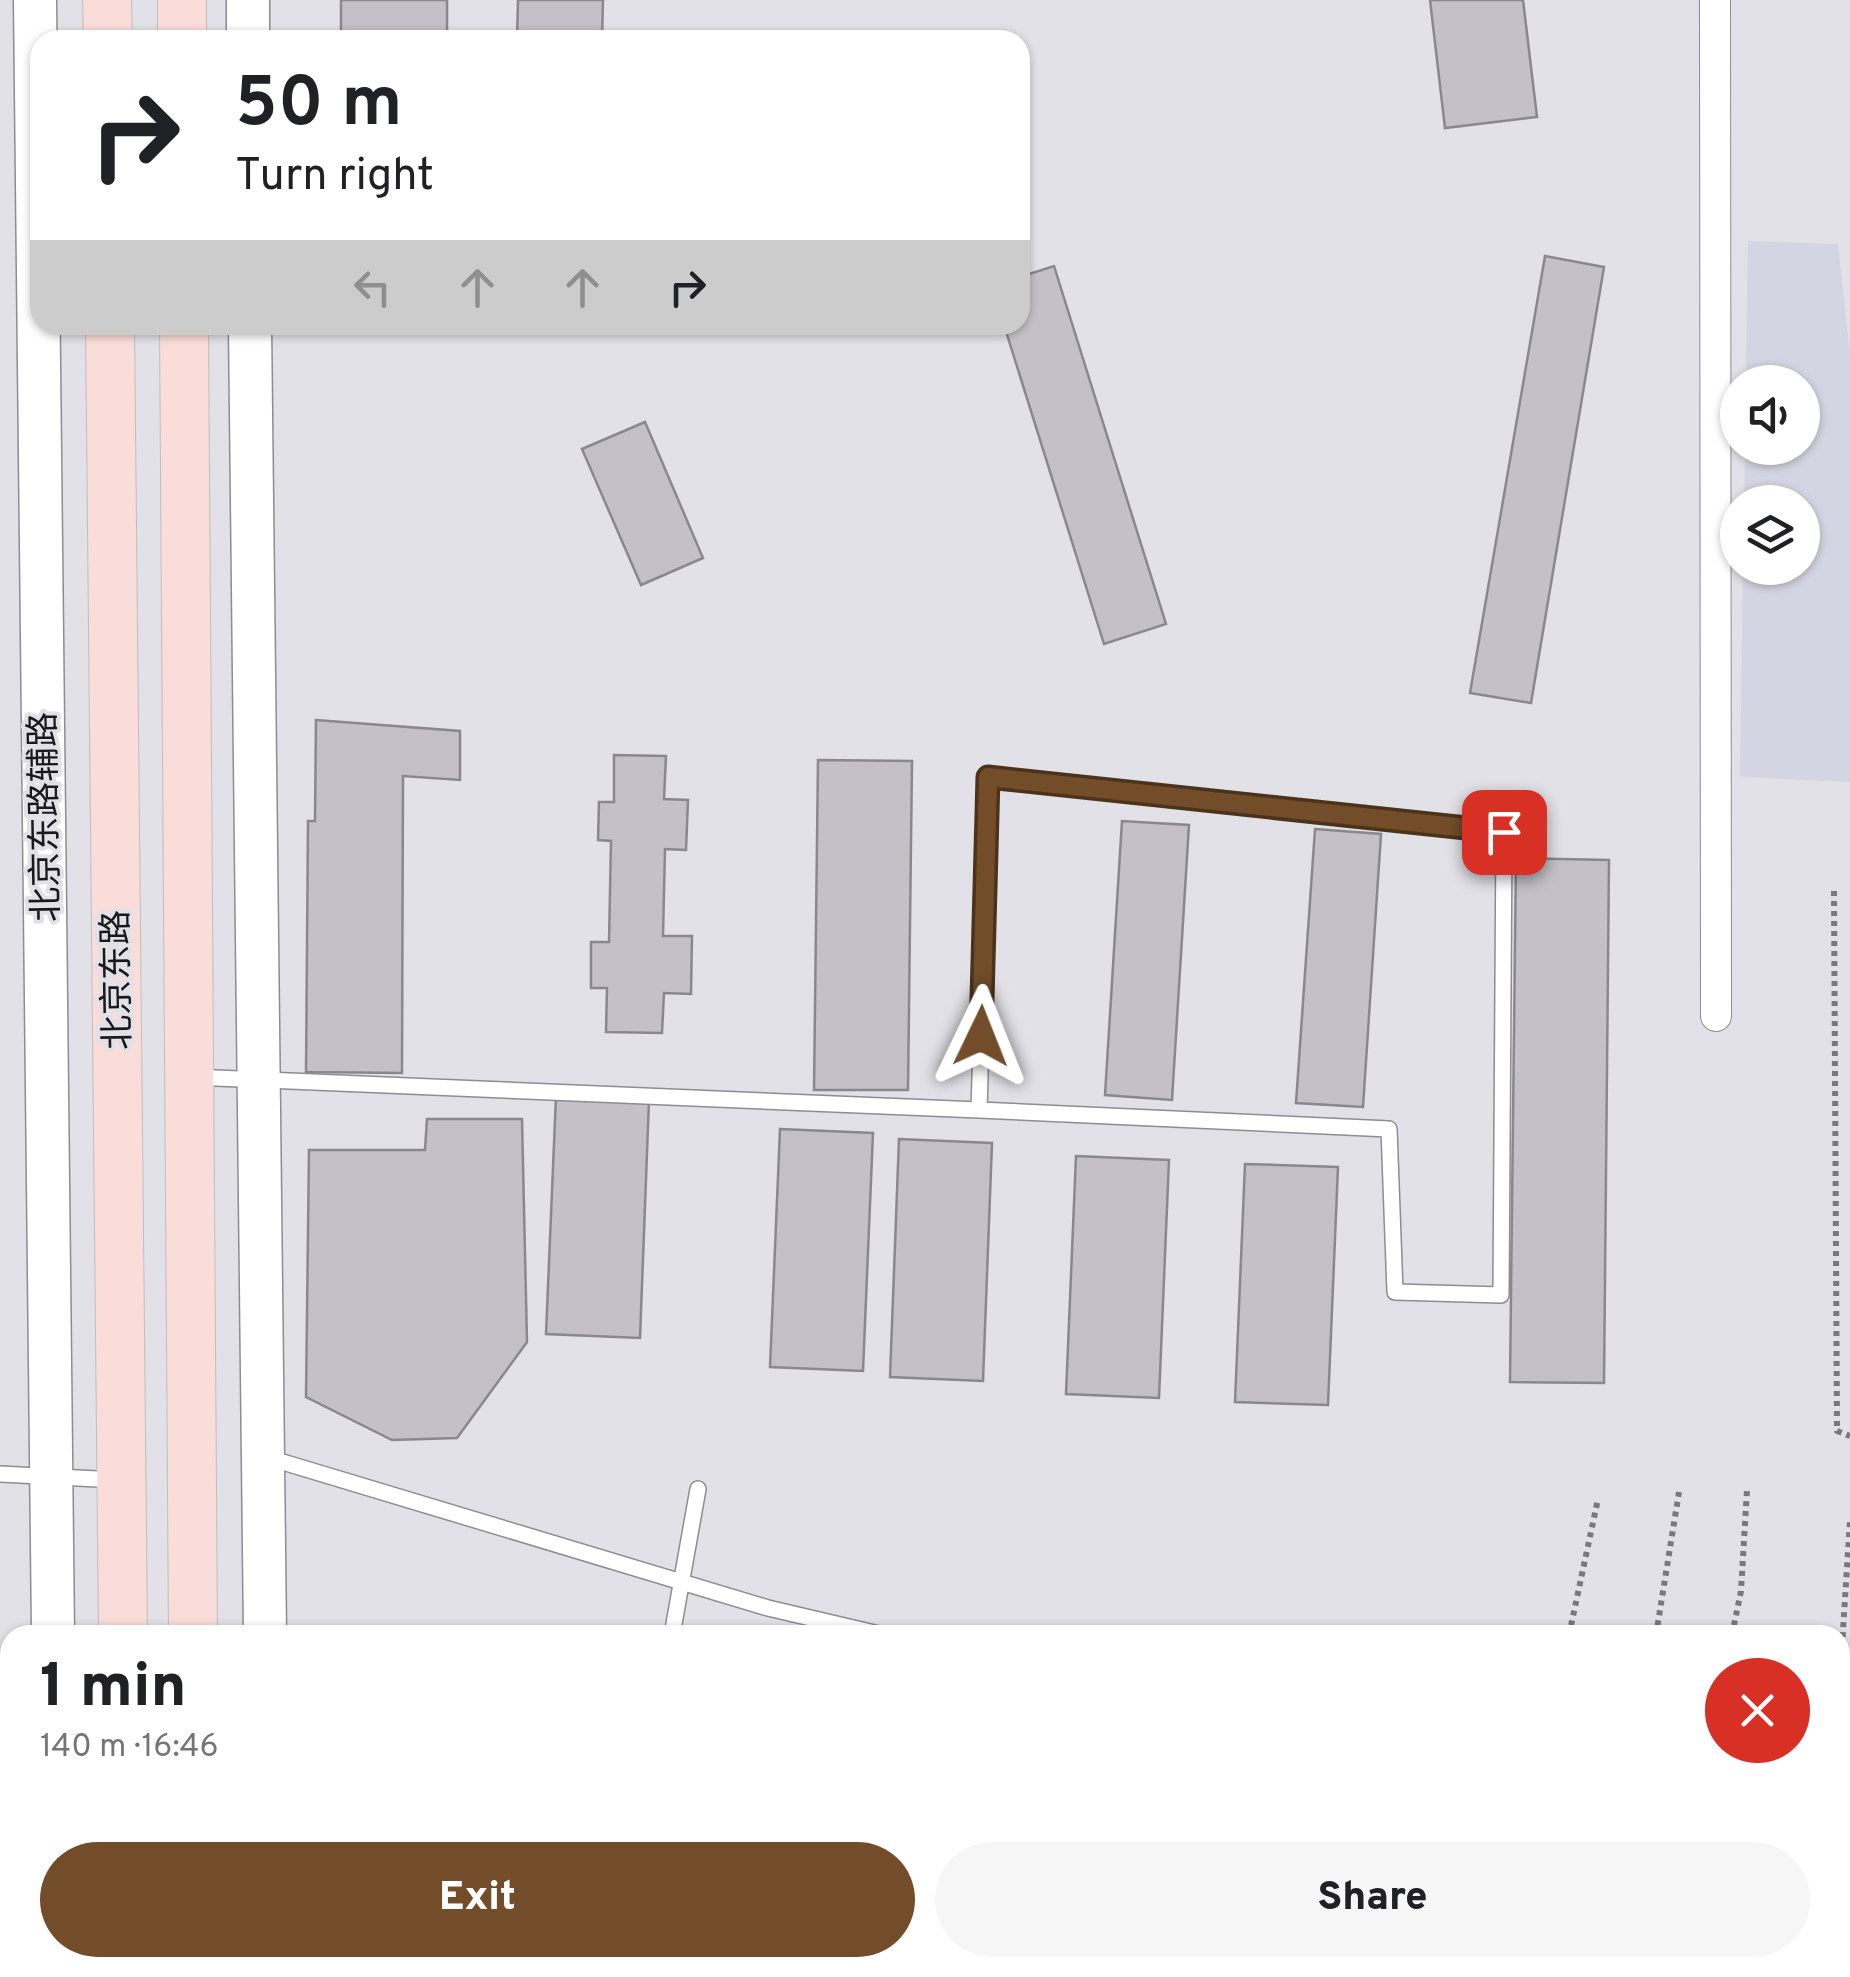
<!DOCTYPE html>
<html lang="en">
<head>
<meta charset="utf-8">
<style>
	body { margin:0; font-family:Overpass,"Noto Sans SC",sans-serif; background:#f6f6f6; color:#202124; height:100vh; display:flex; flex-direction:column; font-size:38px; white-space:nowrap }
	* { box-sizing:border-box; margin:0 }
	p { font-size:32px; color:#757577 }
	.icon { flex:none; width:55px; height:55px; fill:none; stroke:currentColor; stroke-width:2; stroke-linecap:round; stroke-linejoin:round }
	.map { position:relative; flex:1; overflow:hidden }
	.drawer { position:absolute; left:0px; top:1625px; width:1850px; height:352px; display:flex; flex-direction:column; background:#fff; border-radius:30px 30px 0 0; box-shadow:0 2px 8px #0004 }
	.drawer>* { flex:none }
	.guide { position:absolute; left:30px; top:30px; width:1000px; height:305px; border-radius:30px; box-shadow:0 2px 8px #0004; background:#fff; color:#202124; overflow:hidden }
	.fabs { position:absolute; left:1720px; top:365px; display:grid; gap:20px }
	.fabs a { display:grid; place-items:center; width:100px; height:100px; border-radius:50%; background:#fff; box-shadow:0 2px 8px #0004; font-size:50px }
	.pin { position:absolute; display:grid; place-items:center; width:85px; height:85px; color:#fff; margin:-42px; border-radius:20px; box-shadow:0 5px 15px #0006 }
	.me { position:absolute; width:110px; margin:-55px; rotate:2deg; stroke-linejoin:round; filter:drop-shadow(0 0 8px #0008) }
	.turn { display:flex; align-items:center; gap:35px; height:210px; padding:0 40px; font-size:45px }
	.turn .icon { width:130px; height:130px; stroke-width:2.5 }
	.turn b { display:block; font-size:70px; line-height:85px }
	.lanes { display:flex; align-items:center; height:95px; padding:0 40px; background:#0003; justify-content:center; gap:50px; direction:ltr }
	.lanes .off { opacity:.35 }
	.round { display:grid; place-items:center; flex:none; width:105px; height:105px; border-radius:52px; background:#f6f6f6 }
	.head { display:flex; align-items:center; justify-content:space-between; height:170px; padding:0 40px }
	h1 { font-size:60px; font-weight:800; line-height:75px }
	.cta { display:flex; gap:20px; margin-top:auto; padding:20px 40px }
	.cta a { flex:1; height:115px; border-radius:60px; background:#734d29; color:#fff; font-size:40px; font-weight:800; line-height:115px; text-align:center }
	.cta a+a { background:#f6f6f6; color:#202124 }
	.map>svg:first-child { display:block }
	.built { fill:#d4d5e2 }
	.water { fill:#7aa7d4; stroke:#5d7c9c; stroke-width:2.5 }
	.building { fill:#c3c1c7; stroke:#89888d; stroke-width:2.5 }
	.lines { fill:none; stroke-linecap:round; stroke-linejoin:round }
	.lane-casing { stroke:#8c8c92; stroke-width:18 }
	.street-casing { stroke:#8c8c92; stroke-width:32 }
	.secondary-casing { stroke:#8c8c92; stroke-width:45 }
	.primary-casing { stroke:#bfbfbf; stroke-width:50 }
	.path { stroke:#79797d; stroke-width:6; stroke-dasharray:5 5; stroke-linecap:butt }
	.lane { stroke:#fff; stroke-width:15 }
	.street { stroke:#fff; stroke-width:30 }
	.secondary { stroke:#fff; stroke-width:42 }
	.primary { stroke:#fadcd9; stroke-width:48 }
	.route-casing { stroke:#4b321b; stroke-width:25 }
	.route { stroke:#734d29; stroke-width:18 }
	.labels { text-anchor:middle; stroke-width:8; stroke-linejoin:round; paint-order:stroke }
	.street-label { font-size:35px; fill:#19191b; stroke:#e1e1e7 }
</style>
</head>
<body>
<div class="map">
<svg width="1850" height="1977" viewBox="0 0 1850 1977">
	<rect width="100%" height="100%" fill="#e1e1e7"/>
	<path class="built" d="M1748 241 1838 244 1850 354V782L1740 777 1743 568H1802V502H1744L1745 448H1802V382H1746Z"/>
	<g class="water">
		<path d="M1850 1826V1955L1840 1960V1832Z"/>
		<path d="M1585 1968H1825L1807 1977H1568Z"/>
	</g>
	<g class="building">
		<rect x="341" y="0" width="106" height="40"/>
		<path d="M518 0H603L602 40H517Z"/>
		<path d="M1430 0H1523L1537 117 1445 128Z"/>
		<path d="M1545 256 1604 267 1531 703 1470 693Z"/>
		<path d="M1054 266 1166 624 1104 644 1004 325H1020V277Z"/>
		<path d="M645 422 703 558 641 585 582 449Z"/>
		<path d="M316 720 460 731V780L403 776 402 1073 306 1072 308 821H315Z"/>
		<path d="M614 755 666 756 664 799 688 800 686 850 665 849 663 936H692L691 994 664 993 662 1033 606 1032 607 988H591V942H609L611 841 598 840 599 802H614Z"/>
		<path d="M818 760 912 761 908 1090H814Z"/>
		<path d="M1122 821 1189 825 1172 1100 1105 1095Z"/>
		<path d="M1315 829 1381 834 1363 1107 1296 1103Z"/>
		<path d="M1516 858 1609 860 1604 1383 1510 1382Z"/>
		<path d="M556 1096 649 1100 640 1338 546 1334Z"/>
		<path d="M427 1119H522L527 1342 457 1438 392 1440 306 1397 309 1150H425Z"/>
		<path d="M780 1129 873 1133 863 1371 770 1367Z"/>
		<path d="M899 1139 992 1143 983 1381 890 1377Z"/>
		<path d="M1076 1156 1169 1160 1159 1398 1066 1394Z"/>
		<path d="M1245 1164 1338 1167 1328 1405 1235 1402Z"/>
		<rect x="327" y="1968" width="37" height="9"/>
	</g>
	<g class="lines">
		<defs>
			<g id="lane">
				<path d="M193 1077 979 1110 989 777 1504 832 1501 1295 1395 1292 1389 1129 979 1110"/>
				<path d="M266 1457 768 1608 883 1635"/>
				<path d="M0 1474 117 1480"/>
				<path d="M672 1635 698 1489"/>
				<path d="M612 1977 614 1968"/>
			</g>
			<g id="street">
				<path d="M1715 0 1716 1016"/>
				<path d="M1840 1728 1850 1723"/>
				<path d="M1362 1977 1380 1968"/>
			</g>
			<g id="secondary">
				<path d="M35 0 53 1635"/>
				<path d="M248 0V40"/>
				<path d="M250 325 265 1635"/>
				<path d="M57 1968V1977"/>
				<path d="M270 1968V1977"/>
			</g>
			<g id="primary">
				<path d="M107 0 108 40"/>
				<path d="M182 0V40"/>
				<path d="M110 325 123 1635"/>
				<path d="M184 325 193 1635"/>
				<path d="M126 1968V1977"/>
				<path d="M196 1968V1977"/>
			</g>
		</defs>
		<use href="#lane" class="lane-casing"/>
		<use href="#street" class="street-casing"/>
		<use href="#secondary" class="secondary-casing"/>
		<use href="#primary" class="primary-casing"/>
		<g class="path">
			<path d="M1834 891 1837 1431 1850 1436"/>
			<path d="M1569 1635 1598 1499"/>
			<path d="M1656 1635 1679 1492"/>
			<path d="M1732 1635 1741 1591 1747 1490"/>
			<path d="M1840 1677 1850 1521"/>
			<path d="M1840 1820 1850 1815"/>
			<path d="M1538 1977 1557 1968"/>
			<path d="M1829 1977 1850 1966"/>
		</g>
		<use href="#lane" class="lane"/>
		<use href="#street" class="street"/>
		<use href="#secondary" class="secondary"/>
		<use href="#primary" class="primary"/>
	</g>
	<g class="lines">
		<defs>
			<path id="route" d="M981 1036 988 777 1504 832"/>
		</defs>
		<use href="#route" class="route-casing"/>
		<use href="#route" class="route"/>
	</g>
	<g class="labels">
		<g class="street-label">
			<text transform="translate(44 817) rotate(-91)" y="12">北京东路辅路</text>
			<text transform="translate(116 980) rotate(-91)" y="12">北京东路</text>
		</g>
	</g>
</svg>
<div class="fabs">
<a><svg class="icon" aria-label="sound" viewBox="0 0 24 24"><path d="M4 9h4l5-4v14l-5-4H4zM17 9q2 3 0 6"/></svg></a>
<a><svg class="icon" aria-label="layers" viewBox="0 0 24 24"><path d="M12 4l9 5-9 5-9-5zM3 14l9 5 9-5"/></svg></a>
</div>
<div class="pin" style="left:1504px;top:832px;background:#d93025"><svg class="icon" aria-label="arrive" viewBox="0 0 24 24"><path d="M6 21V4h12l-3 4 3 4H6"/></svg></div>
<svg class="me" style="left:981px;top:1036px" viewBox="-20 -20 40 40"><path d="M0-17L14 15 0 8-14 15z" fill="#734d29" stroke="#fff" stroke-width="4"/></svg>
<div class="guide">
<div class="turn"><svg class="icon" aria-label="right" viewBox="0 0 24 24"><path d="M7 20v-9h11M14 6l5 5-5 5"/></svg><div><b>50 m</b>Turn right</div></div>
<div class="lanes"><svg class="icon off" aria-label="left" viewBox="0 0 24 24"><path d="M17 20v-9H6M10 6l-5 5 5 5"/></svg><svg class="icon off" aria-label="ahead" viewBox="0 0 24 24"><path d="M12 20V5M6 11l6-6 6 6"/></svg><svg class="icon off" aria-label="ahead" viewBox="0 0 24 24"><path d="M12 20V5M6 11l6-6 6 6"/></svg><svg class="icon" aria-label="right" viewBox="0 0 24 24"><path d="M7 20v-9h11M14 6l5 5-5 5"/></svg></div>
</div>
<section class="drawer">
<div class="head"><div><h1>1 min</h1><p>140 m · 16:46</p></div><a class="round" style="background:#d93025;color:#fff"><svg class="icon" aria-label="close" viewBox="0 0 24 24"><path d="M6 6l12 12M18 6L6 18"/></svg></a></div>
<div class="cta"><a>Exit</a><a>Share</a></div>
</section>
</div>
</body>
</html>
